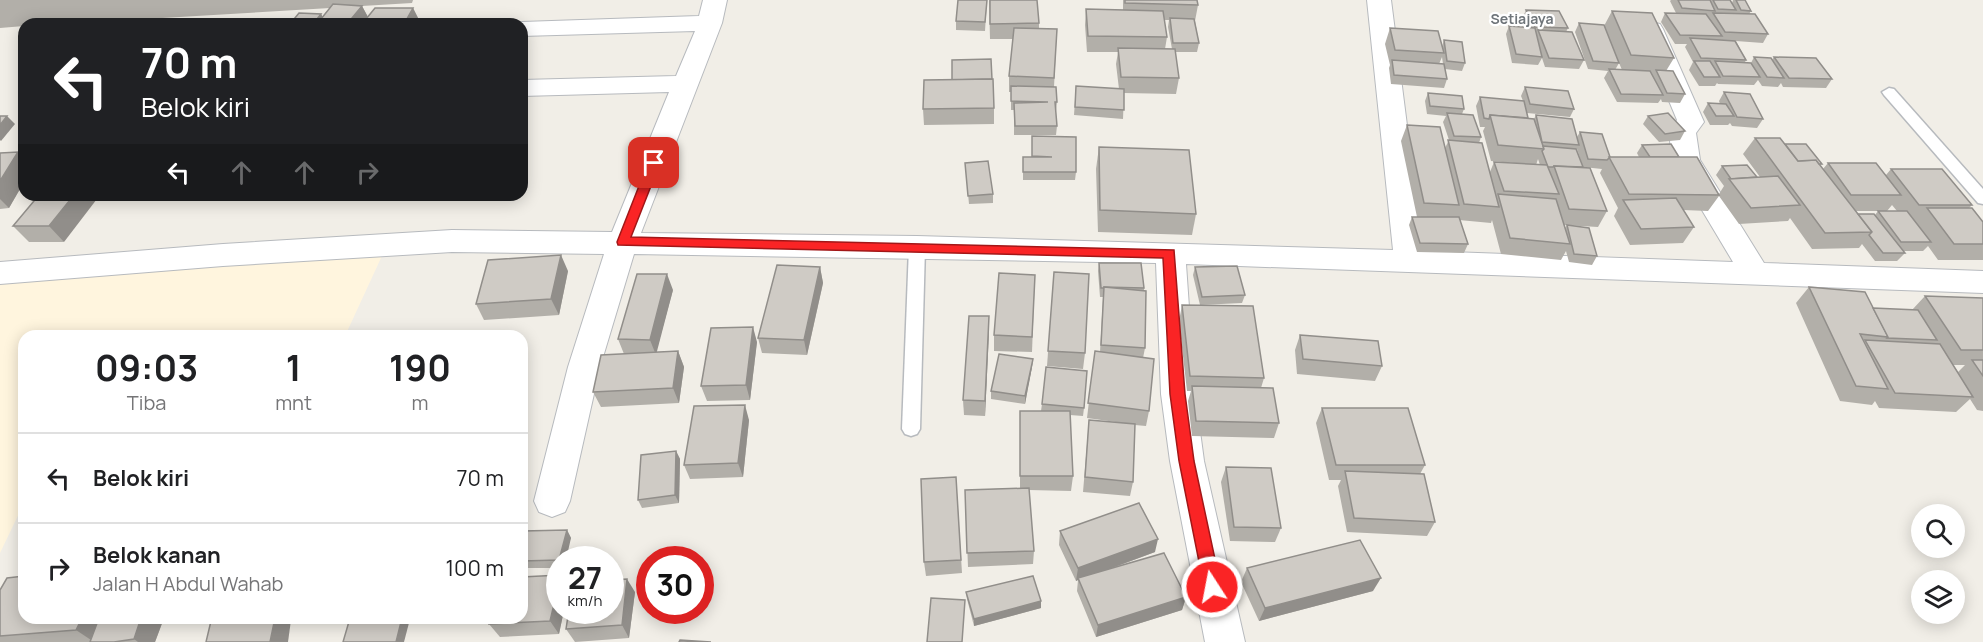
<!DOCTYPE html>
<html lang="id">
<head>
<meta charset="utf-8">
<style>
	body { margin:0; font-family:Manrope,sans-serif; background:#f6f6f6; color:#202124; height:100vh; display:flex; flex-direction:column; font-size:22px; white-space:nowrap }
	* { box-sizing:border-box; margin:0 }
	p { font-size:20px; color:#757577 }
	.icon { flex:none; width:33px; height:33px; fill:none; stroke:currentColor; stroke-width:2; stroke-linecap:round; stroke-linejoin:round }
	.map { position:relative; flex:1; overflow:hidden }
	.sheet { position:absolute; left:18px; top:330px; width:510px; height:294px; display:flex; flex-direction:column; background:#fff; border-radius:18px; box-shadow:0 3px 15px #0003 }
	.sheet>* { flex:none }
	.guide { position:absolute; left:18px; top:18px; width:510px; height:183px; border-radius:18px; box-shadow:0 3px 15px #0003; background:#202124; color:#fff; overflow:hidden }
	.fabs { position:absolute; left:1911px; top:504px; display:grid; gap:12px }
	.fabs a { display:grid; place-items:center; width:54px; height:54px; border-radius:50%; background:#fff; box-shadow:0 3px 15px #0003; font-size:30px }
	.speed { position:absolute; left:546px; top:546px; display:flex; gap:12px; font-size:30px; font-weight:700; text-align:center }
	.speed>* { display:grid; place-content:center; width:78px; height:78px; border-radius:50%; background:#fff; box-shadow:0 3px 15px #0003; line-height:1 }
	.speed small { font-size:15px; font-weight:400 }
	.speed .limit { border:9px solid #d22; background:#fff; color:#111 }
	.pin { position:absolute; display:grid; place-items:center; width:51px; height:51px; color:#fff; margin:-26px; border-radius:12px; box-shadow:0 3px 9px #0006 }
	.me { position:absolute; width:66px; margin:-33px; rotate:349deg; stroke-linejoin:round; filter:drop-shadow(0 0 4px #0008) }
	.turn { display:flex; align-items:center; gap:21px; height:126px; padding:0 24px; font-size:27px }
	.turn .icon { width:78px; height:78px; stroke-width:2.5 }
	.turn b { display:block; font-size:42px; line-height:51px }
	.lanes { display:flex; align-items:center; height:57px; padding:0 24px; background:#0003; justify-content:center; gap:30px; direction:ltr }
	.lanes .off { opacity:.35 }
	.eta { display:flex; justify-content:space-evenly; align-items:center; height:102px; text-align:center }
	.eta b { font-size:36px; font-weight:700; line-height:42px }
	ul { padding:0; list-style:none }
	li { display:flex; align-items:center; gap:18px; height:90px; padding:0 24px; border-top:2px solid #e0e0e0 }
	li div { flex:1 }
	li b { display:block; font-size:22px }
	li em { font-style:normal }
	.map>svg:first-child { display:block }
	.commercial { fill:#fff5de }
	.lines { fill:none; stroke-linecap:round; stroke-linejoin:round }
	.service-casing { stroke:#b7babe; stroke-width:3 }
	.minor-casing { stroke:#b7babe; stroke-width:2 }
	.service { fill:#fff; fill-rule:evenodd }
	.minor { fill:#fff; fill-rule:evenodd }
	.wall { fill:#b2afa9; fill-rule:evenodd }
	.shaded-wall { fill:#918e8a }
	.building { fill:#cfcbc5; stroke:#918e8a; stroke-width:1.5 }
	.route { fill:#fa2425; stroke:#a21718; stroke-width:1.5 }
	.labels { text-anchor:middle; stroke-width:4.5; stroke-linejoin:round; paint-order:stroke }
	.far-neighbourhood-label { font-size:14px; font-weight:bold; fill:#6f757a; stroke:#fff }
</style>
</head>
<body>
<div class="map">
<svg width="1983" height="642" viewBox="0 0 1983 642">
	<rect width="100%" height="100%" fill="#f1eee7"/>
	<path class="commercial" d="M387 245 345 336H24V503L0 553V274Z"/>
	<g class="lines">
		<defs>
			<g id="service">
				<path d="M1889 88 1894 89 1983 189V204L1978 203 1884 95 1882 92Z"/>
				<path d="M917 241 923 243 925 247 920 429 917 434 911 436 905 434 902 429 909 247 911 243Z"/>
			</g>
			<path id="minor" d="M703 0H727L722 23 641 233 917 236 1393 250 1367 0H1391L1423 251 1733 262 1672 160 1669 131 1677 120 1639 29 1642 24 1651 22 1660 24 1663 29 1704 122 1696 133 1700 160 1764 263 1983 271V293L1186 264 1195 394 1204 461 1245 642H1205L1170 461 1161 394 1156 263 634 254 600 367 570 501 565 512 552 517 539 512 534 501 568 367 604 254 452 252 223 266 0 284V262L223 244 452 230 612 232 669 92 522 96V80L676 76 695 31 522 36V24H513L522 22 699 16Z"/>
		</defs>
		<use href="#service" class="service-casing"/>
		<use href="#minor" class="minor-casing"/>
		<use href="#service" class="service"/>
		<use href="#minor" class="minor"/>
	</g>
	<g class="wall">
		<path d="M0 0H413L412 3 362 6 368 17 413 8 421 24H290L321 14 322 17 330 8 60 24H24V26L0 28Z"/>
		<path d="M958 0H987L985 31 956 30V21Z"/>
		<path d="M989 0 1039 23V29H1057L1054 87 1057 102 1056 111H1055L1057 126 1056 135H1014V110H1011V92H1009V76L1013 39H990Z"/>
		<path d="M1123 0H1197L1198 5 1195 21 1199 43 1197 52H1175L1179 78 1176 94 1124 93 1123 119 1074 115 1076 86 1119 89 1116 64 1118 52H1087L1085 25 1086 9 1123 10ZM1164 20H1169L1168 27 1172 49H1165L1167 37Z"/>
		<path d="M1671 0H1730L1732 3 1733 0H1745L1751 11 1749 14 1768 34 1763 43 1736 41 1746 60 1745 62 1751 63 1754 57 1772 60 1774 57 1832 79 1826 88 1783 87 1781 83 1778 87 1762 86 1758 80 1754 85 1718 84 1717 83 1715 86H1699L1689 70 1693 62 1685 47 1687 44H1675L1661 22 1665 13H1676L1670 1Z"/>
		<path d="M1526 10 1568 28 1566 32 1584 60 1579 69 1545 67 1542 58 1538 65 1512 63 1506 34 1509 26 1527 28 1522 19Z"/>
		<path d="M1612 11 1674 58 1666 71 1685 94 1680 103 1662 102 1661 99 1658 103 1617 102 1604 78 1608 71 1588 69 1575 32 1579 23 1604 26ZM1615 53 1622 70H1615L1619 63Z"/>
		<path d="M1390 28 1442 47 1444 40 1465 63 1462 71 1445 69 1447 79 1444 88 1391 84 1389 68 1390 65 1385 44ZM1442 57 1443 64H1439Z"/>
		<path d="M992 79 994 108V124L924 125 923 109Z"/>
		<path d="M1525 87 1574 109 1570 117 1527 113 1528 118 1534 119 1536 115 1577 137 1580 132 1610 157H1639L1637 153 1642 145 1679 157 1719 194 1724 186 1716 175 1722 166 1757 177H1760L1743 154 1755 138 1785 144 1822 164 1820 165 1823 169 1828 163 1886 175 1891 169 1972 205 1969 208 1983 222V260H1938L1928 246 1923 251H1903L1905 253 1897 261H1875L1862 244 1859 248 1812 249 1790 218 1788 221 1739 224 1719 196 1708 211 1683 210 1694 227 1683 243 1630 245 1614 216 1618 208 1600 173 1602 169 1583 167 1577 149V150L1583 167 1607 211 1598 227 1564 225 1565 228 1567 225 1597 256 1592 265 1569 262 1566 251 1561 260 1501 254 1492 220 1491 223 1459 220 1468 244 1464 253 1417 252 1409 225 1412 217H1417L1401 141 1407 125 1445 148 1449 140 1443 122 1446 116 1427 114 1425 101 1428 93 1464 109 1462 114 1481 137 1479 143 1490 172 1494 162 1527 164 1491 161 1483 131 1485 127H1480L1476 106 1480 97 1523 101 1521 96ZM1538 159 1540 165H1536ZM1892 205 1897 211H1878L1875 215 1858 214 1856 211H1887Z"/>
		<path d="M1724 92 1763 119 1757 128 1732 126 1730 123 1728 125H1710L1703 112 1708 103 1720 104 1719 101Z"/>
		<path d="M1648 116 1685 131 1680 140 1659 142 1643 124Z"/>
		<path d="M1032 136 1076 172 1075 180H1023V157H1032Z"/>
		<path d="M1099 147 1196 214 1192 235 1098 232 1096 169Z"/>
		<path d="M18 152 24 158V182L9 208 0 209V153Z"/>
		<path d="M965 163 993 194V203L969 204Z"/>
		<path d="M39 195 64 242H29L13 226Z"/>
		<path d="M1099 263 1144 288 1145 348 1143 358 1149 411 1146 426 1135 425 1133 482 1130 496 1083 492 1089 420 1123 423 1087 418 1095 351 1100 352 1103 297H1100L1098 271Z"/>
		<path d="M820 267 823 283 807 355 762 353 758 338Z"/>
		<path d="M1195 267 1245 295 1242 303 1200 305 1193 275Z"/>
		<path d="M568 271 559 315 484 320 476 304Z"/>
		<path d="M1054 272 1085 353 1083 369 1047 366Z"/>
		<path d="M1035 275 1032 352 994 351V335Z"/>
		<path d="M1809 287 1873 308 1912 310 1925 296 1983 298V411L1977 410 1970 399 1956 412 1879 408 1875 401 1872 405 1840 401 1796 303ZM1953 365H1965L1958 372Z"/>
		<path d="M673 290 656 352 678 351 684 367 679 403 601 407 593 392 624 354 618 339Z"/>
		<path d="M1182 305 1264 378 1261 388 1279 423 1274 438 1192 436 1188 401 1191 391H1187L1179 321Z"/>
		<path d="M989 316 985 416 964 415 963 400Z"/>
		<path d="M1300 335 1382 366 1375 381 1297 374 1295 350Z"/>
		<path d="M757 342 750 400 707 401 701 386Z"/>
		<path d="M1033 359 1032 367 1025 404 991 399V391Z"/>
		<path d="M1042 404 1084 408 1083 416 1070 415 1073 476 1071 491 1029 490 1034 551 1033 564 968 567 965 490 1020 488V411H1041Z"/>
		<path d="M1322 408 1425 465 1420 474 1435 522 1427 536 1347 532 1338 486 1341 480H1329L1316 423Z"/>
		<path d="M749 420 743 477 690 479 684 465Z"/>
		<path d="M676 451 680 459 679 503 642 508 638 500Z"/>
		<path d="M1226 467 1281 528 1275 542 1230 541 1221 482Z"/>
		<path d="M956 477 962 573 926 576 924 562Z"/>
		<path d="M567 530 571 538 560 560V568H522V533Z"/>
		<path d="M1060 531 1155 552 1110 569 1186 597 1182 610 1096 637 1077 591 1078 580 1076 581 1059 545Z"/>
		<path d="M1247 568 1373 591 1259 621 1241 582Z"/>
		<path d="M0 590 24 618H164L155 642H0Z"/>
		<path d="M635 592 629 638 575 642 566 629Z"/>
		<path d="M966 592 1041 601V608L974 626 967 599Z"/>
		<path d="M560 610H564L559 634 500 637 489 624Z"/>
	</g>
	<g class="shaded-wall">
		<path d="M362 6 370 21 368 24H347Z"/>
		<path d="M413 8 421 24H404Z"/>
		<path d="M321 14 326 23 325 24H313Z"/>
		<path d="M7 116 15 124 1 141 0 140V125Z"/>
		<path d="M18 152 24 158V182L9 208 0 199V181Z"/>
		<path d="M74 195H100L64 242 49 226Z"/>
		<path d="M561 255 568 271 559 315 551 299Z"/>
		<path d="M820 267 823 283 807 355 804 340Z"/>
		<path d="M667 274 673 290 656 355 650 340Z"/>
		<path d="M989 316V332L985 416V401Z"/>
		<path d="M753 327 757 342 750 400 746 385Z"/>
		<path d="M678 351 684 367 679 403 673 388Z"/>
		<path d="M1033 359 1032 367 1025 404V396Z"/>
		<path d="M745 405 749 420 743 477 738 463Z"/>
		<path d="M676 451 680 459 679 503 675 495Z"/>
		<path d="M567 530 571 538 566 560H560V561L559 560Z"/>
		<path d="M1158 539 1155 552 1079 580 1078 578V580L1076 581 1078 568Z"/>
		<path d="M1381 578 1373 591 1259 621 1265 608Z"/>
		<path d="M560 579V610H564L559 634 550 621Z"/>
		<path d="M627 579 635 592 629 638 622 625Z"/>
		<path d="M1186 597 1182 610 1096 637 1098 625Z"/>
		<path d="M1041 601V608L974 626V619Z"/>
		<path d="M82 618H106L94 642 76 630Z"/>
		<path d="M141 618H164L155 642H138L134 639Z"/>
		<path d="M275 618H290L291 620 288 642H270Z"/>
		<path d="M402 618 410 619 404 642H396Z"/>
	</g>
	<g class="building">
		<path d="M958 0H987L985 22 956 21Z"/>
		<path d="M990 0H1037L1039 23 990 24Z"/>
		<path d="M1125 0H1197L1198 5 1125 3Z"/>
		<path d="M1678 0H1710L1715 11 1682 8Z"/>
		<path d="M1713 0H1730L1736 10 1718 9Z"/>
		<path d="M1736 0H1745L1751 11 1741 10Z"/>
		<path d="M333 4 362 6 347 24H317Z"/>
		<path d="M375 8H413L404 24H362Z"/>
		<path d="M1086 9 1163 11 1167 37 1088 36Z"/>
		<path d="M1526 10 1559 11 1568 28 1535 27Z"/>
		<path d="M1612 11 1652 13 1674 58 1631 55Z"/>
		<path d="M299 13 321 14 313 24H290Z"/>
		<path d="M1665 13 1706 14 1722 36 1680 35Z"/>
		<path d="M1713 13 1755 14 1768 34 1725 32Z"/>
		<path d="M1170 18 1194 19 1199 43H1173Z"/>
		<path d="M1579 23 1604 25 1619 63 1593 61Z"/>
		<path d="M1509 26 1535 28 1542 57 1516 54Z"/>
		<path d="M1014 28 1057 29 1054 78 1009 76Z"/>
		<path d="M1390 28 1438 31 1444 53 1395 50Z"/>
		<path d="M1538 30 1572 32 1584 60 1549 58Z"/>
		<path d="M1690 38 1735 41 1746 60 1701 58Z"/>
		<path d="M1444 40 1462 42 1465 63 1447 61Z"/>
		<path d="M1118 48 1175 49 1179 78 1121 77Z"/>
		<path d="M1754 57 1771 58 1784 78 1767 77Z"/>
		<path d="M1774 57 1816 58 1832 79 1789 78Z"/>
		<path d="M991 59 992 79 952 80V60Z"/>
		<path d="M1392 60 1444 64 1447 79 1394 75Z"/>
		<path d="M1694 61H1710L1720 77H1704Z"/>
		<path d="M1715 61 1751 63 1760 77 1723 76Z"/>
		<path d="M1609 69 1650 71 1663 95 1621 94Z"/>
		<path d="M1656 70 1673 71 1685 94 1667 93Z"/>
		<path d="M993 79 994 108 923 109 924 80Z"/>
		<path d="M1011 86 1056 87 1057 102H1055L1057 126H1015L1014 103 1048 102 1011 101Z"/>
		<path d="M1076 86 1124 89V110L1075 107Z"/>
		<path d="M1525 87 1568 91 1574 109 1530 104Z"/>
		<path d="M1724 92 1750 94 1763 119 1737 117Z"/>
		<path d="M1428 93 1462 96 1464 109 1430 106Z"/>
		<path d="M1480 97 1524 101 1528 118 1490 115 1489 119 1484 118Z"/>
		<path d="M1708 103 1726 104 1734 116H1716Z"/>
		<path d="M1447 113 1473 115 1481 137 1454 136Z"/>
		<path d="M1668 113 1685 131 1665 134 1648 116Z"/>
		<path d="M1490 115 1534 119 1544 149 1498 145Z"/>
		<path d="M1536 115 1572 119 1579 145 1542 142Z"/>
		<path d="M0 116H7L0 125Z"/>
		<path d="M1407 125 1440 127 1459 205 1424 203Z"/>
		<path d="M1580 132 1602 134 1610 157 1607 160 1588 159Z"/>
		<path d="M1032 136 1076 137V172H1023V157H1052L1032 156Z"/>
		<path d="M1755 138H1780L1798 161 1816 160 1872 232 1825 233Z"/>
		<path d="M1448 140 1482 143 1499 207 1464 204Z"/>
		<path d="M1671 144 1679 157H1650L1642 145Z"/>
		<path d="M1785 144H1806L1822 164H1819L1816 160 1798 161Z"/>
		<path d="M1543 146 1576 149 1583 167 1554 166 1553 167H1548L1542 151 1544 149Z"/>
		<path d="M1099 147 1189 150 1196 214 1100 210Z"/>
		<path d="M18 152 0 181V153Z"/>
		<path d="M1609 157H1697L1719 195 1629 194Z"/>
		<path d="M988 161 993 194 968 196 965 163Z"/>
		<path d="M1494 162 1547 165 1559 194 1504 191Z"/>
		<path d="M1828 163H1876L1901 195H1851Z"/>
		<path d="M1747 165 1757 177 1731 179 1722 166Z"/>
		<path d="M1554 166 1590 168 1607 211 1569 209Z"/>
		<path d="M1891 169H1942L1972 205H1919Z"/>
		<path d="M1778 176 1800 205 1751 208 1729 179Z"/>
		<path d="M1498 194 1556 199 1570 244 1510 238Z"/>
		<path d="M39 195H74L49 226H13Z"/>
		<path d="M1676 198 1694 227 1641 229 1623 200Z"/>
		<path d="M1927 208H1972L1983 222V244H1954Z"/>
		<path d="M1878 211H1907L1931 242H1901Z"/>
		<path d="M1858 214H1874L1905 253H1883L1869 235 1872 232Z"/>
		<path d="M1412 217H1459L1468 244 1420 243Z"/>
		<path d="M1567 225 1589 228 1597 256 1574 254Z"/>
		<path d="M561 255 551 299 476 304 488 260Z"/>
		<path d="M1099 263H1141L1144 288 1104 287V288H1101Z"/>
		<path d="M777 265 820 267 804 340 758 338Z"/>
		<path d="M1237 266 1245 295 1202 297 1195 267Z"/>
		<path d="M1054 272 1089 274 1085 353 1048 351Z"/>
		<path d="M999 273 1035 275 1032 337 994 335Z"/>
		<path d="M637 274H667L650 340 618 339Z"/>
		<path d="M1104 287 1146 291 1145 348 1101 345Z"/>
		<path d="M1809 287 1865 292 1888 337 1860 334 1888 389 1856 386Z"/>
		<path d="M1925 296 1983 298V350H1961Z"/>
		<path d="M1182 305 1253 306 1264 378 1190 376Z"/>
		<path d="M1873 308 1918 310 1937 340 1887 338 1888 337Z"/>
		<path d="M969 316H989L985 401 963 400Z"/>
		<path d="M753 327 746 385 701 386 711 328Z"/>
		<path d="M1300 335 1378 341 1382 366 1303 359Z"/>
		<path d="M1865 340 1940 344 1973 397 1895 393Z"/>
		<path d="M678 351 673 388 593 392 601 355Z"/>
		<path d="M1095 351 1154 359 1149 411 1088 403Z"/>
		<path d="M999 354 1033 359 1025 396 991 391Z"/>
		<path d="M1972 360H1983V376Z"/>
		<path d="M1046 367 1087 371 1084 408 1042 404Z"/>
		<path d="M1192 386 1273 388 1279 423 1196 421Z"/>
		<path d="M745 405 738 463 684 465 694 406Z"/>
		<path d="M1322 408H1408L1425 465H1336Z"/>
		<path d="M1020 411H1070L1073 476H1020Z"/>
		<path d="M1089 420 1135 424 1133 482 1085 477Z"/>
		<path d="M676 451 675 495 638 500 641 455Z"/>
		<path d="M1226 467 1271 468 1281 528 1234 527Z"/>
		<path d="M1345 471 1424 474 1435 522 1354 518Z"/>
		<path d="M956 477 961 560 924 562 921 479Z"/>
		<path d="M1029 488 1034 551 967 553 965 490Z"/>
		<path d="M1139 503 1158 539 1078 568 1060 531Z"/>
		<path d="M567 530 559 560 522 561 523 531Z"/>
		<path d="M1360 540 1381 578 1265 608 1247 568Z"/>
		<path d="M1164 553 1186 597 1098 625 1078 578Z"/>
		<path d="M560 575V579L550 621 489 624 491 618H522V577Z"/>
		<path d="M24 576V618H82L76 630 0 636V590L7 578Z"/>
		<path d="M1033 576 1041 601 974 619 966 592Z"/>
		<path d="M627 579 622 625 566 629 569 610H610V580Z"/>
		<path d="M931 598 965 600 962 642H927Z"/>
		<path d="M99 618H141L134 639 114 642H90Z"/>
		<path d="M224 618H275L270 642H206L211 621Z"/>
		<path d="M350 618H402L396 642H343Z"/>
		<path d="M680 640 711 642H679Z"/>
	</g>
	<path class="route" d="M654 159 660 163 631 237 1174 250 1185 394 1194 461 1221 587 1218 592 1212 594 1207 592 1204 587 1179 461 1170 394 1163 258 618 245 617 242 648 163Z"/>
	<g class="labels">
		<g class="far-neighbourhood-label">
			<text x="1522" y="24">Setiajaya</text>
		</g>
	</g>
</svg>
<div class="fabs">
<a><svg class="icon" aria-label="search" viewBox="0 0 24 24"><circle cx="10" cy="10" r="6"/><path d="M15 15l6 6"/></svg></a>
<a><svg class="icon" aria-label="layers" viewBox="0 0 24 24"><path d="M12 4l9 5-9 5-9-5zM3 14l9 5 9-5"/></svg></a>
</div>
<div class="speed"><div>27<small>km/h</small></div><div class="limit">30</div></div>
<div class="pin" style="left:654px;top:163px;background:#d93025"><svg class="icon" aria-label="arrive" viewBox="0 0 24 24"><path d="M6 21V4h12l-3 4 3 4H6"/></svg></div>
<svg class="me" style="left:1212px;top:587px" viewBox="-20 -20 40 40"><circle r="17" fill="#fa2425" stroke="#fff" stroke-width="3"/><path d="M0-11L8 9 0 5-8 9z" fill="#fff"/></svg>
<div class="guide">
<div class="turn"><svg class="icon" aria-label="left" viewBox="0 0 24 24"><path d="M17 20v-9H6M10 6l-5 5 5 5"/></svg><div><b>70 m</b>Belok kiri</div></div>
<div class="lanes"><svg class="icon" aria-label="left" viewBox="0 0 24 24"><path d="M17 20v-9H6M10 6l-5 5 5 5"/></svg><svg class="icon off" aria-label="ahead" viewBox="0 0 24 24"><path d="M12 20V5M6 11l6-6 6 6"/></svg><svg class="icon off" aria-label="ahead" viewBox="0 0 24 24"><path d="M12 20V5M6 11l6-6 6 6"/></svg><svg class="icon off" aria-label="right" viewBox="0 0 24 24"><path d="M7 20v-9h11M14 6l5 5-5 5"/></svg></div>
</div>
<section class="sheet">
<div class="eta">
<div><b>09:03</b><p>Tiba</p></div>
<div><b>1</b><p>mnt</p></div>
<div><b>190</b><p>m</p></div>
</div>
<ul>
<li><svg class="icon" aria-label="left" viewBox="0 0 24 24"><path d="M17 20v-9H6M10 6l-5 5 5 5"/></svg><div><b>Belok kiri</b></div><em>70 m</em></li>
<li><svg class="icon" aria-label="right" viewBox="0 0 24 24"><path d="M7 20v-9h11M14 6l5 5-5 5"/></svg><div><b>Belok kanan</b><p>Jalan H Abdul Wahab</p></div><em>100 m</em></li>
</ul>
</section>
</div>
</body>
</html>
